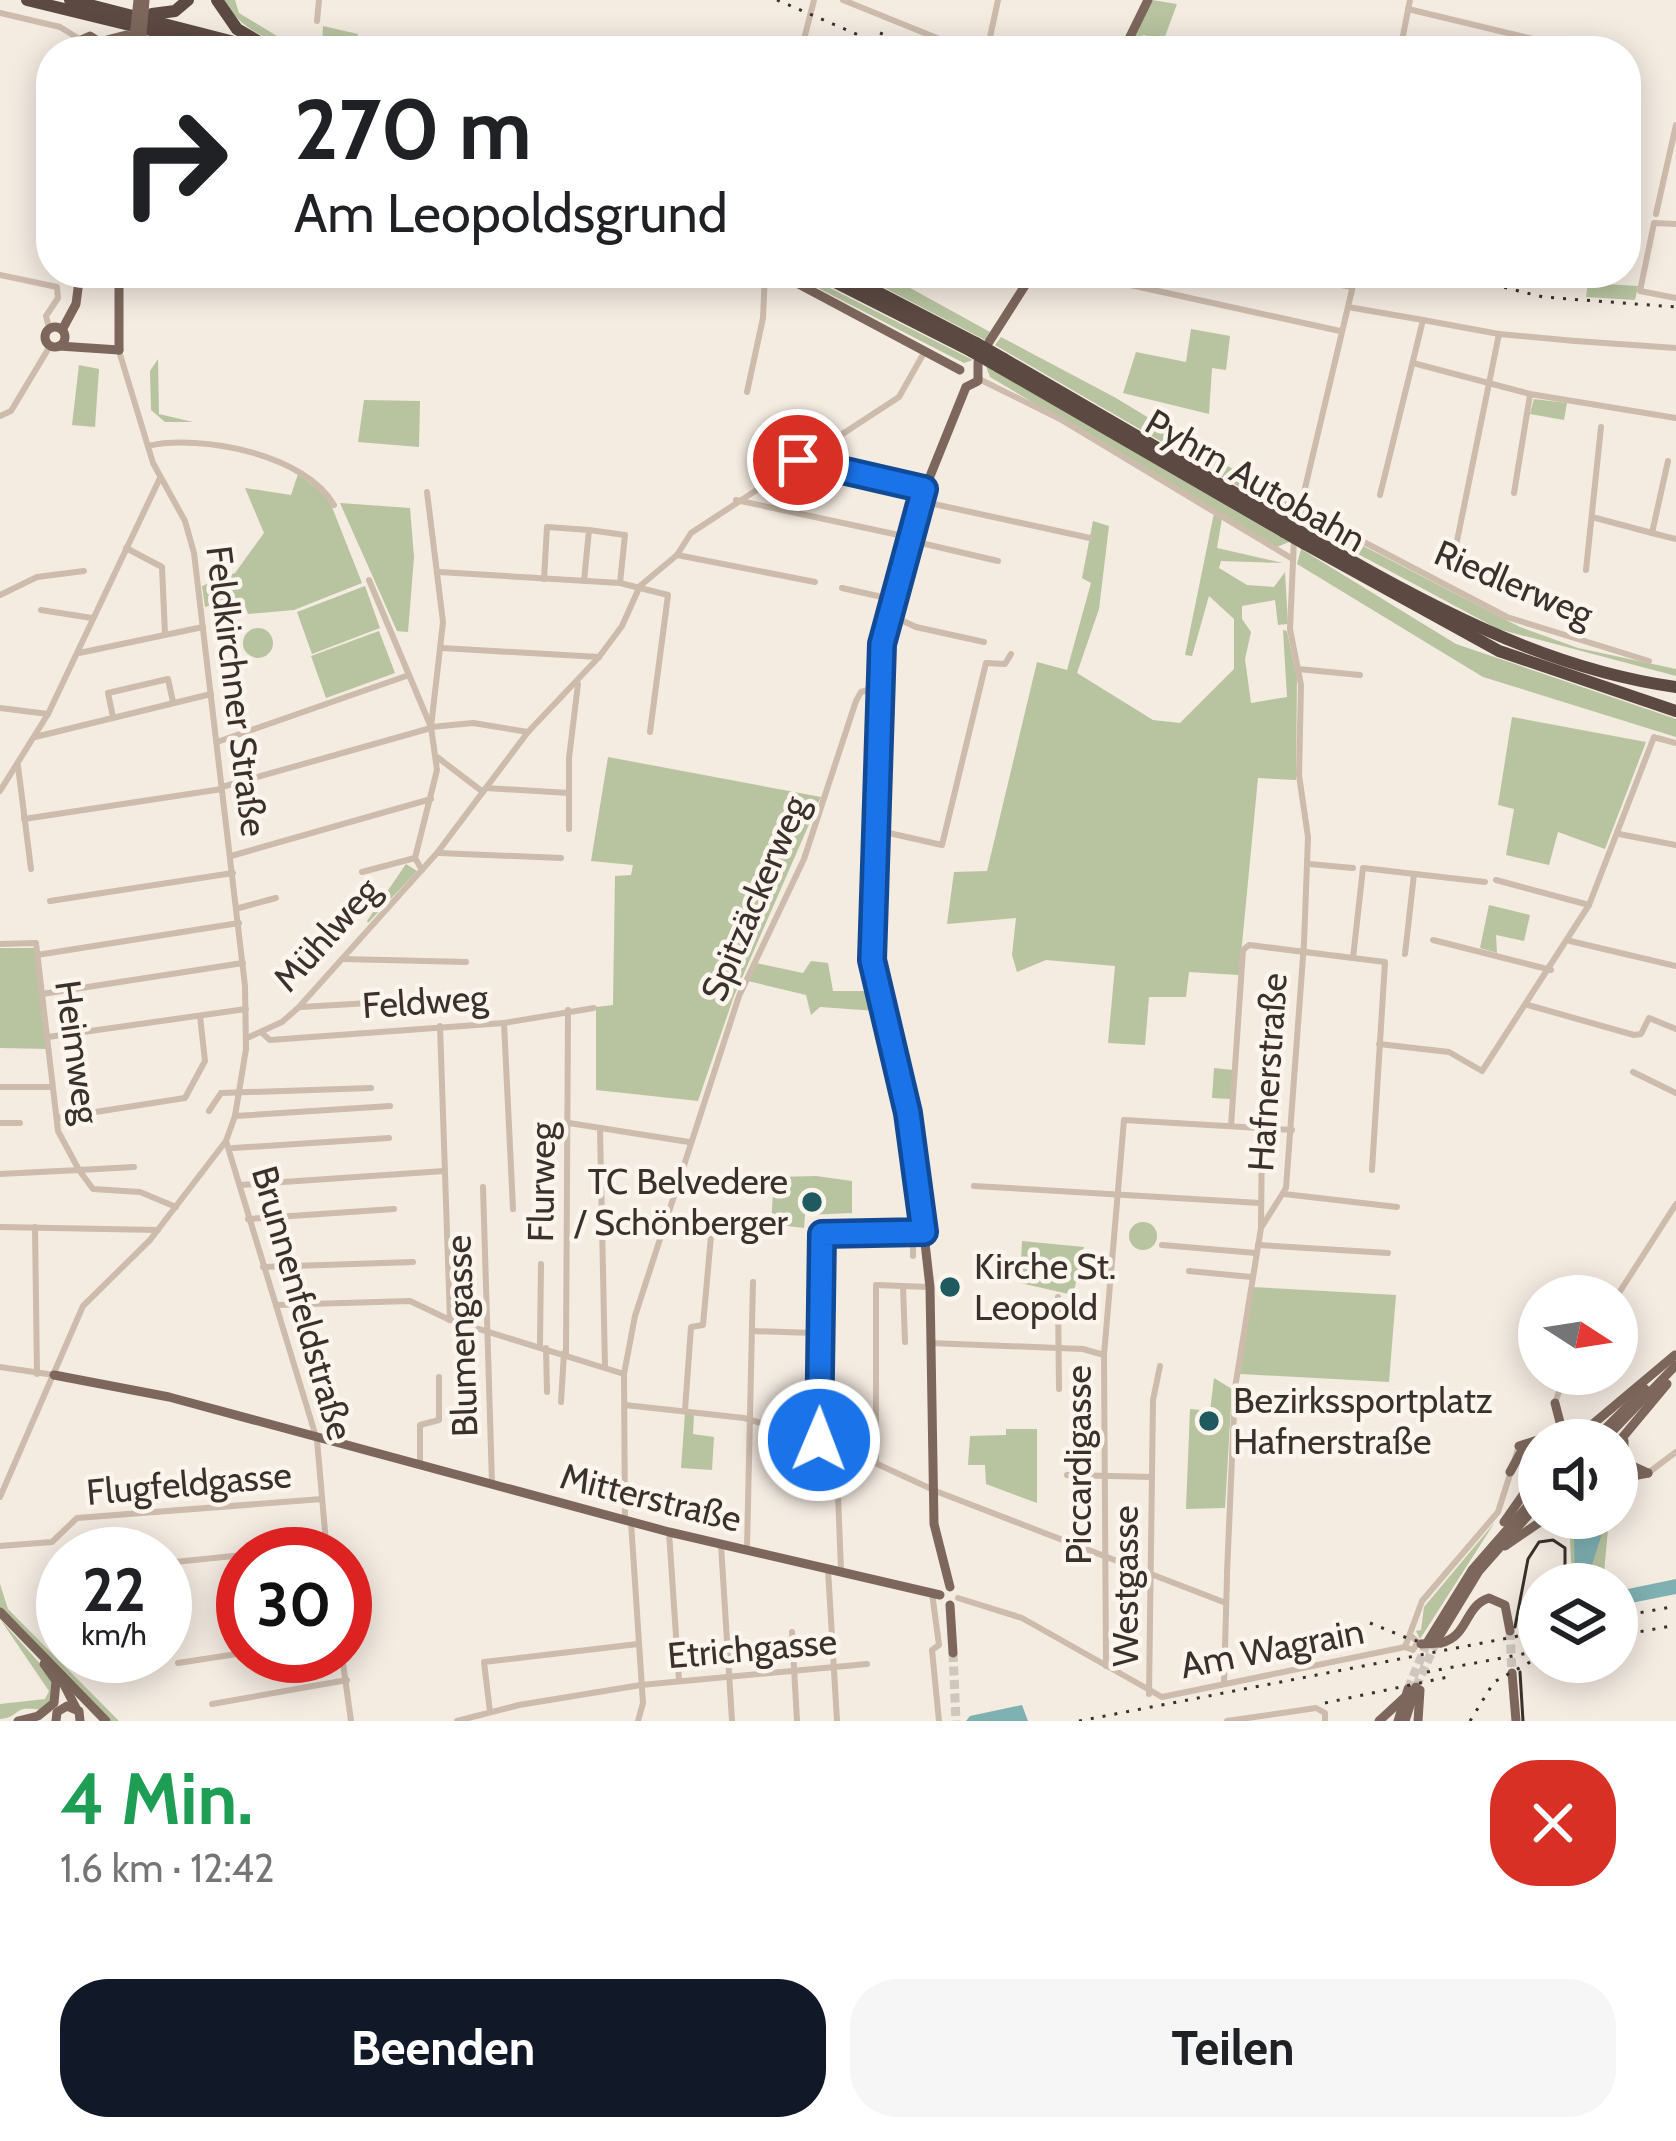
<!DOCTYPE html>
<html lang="de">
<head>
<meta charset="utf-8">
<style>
	body { margin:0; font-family:Cabin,sans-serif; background:#f6f6f6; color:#202124; height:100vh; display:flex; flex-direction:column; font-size:45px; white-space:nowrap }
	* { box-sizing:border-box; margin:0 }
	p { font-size:39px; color:#757577 }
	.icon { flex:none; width:66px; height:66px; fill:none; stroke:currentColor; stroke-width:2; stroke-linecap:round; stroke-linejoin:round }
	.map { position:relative; height:1721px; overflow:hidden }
	.drawer { display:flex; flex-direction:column; background:#fff; flex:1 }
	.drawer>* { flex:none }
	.guide { position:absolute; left:36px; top:36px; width:1605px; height:252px; border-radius:48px; box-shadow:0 6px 30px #0003; background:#fff; color:#202124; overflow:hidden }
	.needle { width:78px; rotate:102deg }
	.fabs { position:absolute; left:1518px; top:1275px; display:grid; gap:24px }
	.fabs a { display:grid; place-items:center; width:120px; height:120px; border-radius:50%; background:#fff; box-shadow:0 6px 30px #0003; font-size:60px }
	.speed { position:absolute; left:36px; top:1527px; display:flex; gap:24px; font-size:60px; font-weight:700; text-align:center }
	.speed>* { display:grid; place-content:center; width:156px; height:156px; border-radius:50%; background:#fff; box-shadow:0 6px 30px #0003; line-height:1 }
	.speed small { font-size:30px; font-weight:400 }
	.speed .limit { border:18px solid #d22; background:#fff; color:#111 }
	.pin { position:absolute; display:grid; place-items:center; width:102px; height:102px; color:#fff; margin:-51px; border:6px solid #fff; border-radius:50%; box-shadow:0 3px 12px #0007 }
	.me { position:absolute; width:132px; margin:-66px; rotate:1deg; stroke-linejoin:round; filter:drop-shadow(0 0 9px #0008) }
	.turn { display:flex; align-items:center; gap:42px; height:252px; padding:0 60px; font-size:54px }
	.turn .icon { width:156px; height:156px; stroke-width:2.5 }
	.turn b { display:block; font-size:84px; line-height:102px }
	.round { display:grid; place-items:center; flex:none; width:126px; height:126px; border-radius:48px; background:#f6f6f6 }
	.summary { display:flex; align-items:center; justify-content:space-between; height:204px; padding:0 60px }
	h1 { font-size:72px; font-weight:800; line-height:90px; color:#1e9e55 }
	.button { display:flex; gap:24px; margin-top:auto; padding:24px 60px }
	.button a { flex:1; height:138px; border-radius:48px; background:#111827; color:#fff; font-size:48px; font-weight:800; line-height:138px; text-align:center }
	.button a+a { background:#f6f6f6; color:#202124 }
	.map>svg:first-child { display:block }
	.green { fill:#b8c4a0 }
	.water { fill:#7fb0b2 }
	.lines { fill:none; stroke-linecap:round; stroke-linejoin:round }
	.major-tunnel { stroke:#cfc6bd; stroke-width:9; stroke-dasharray:9 4.5; stroke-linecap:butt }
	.minor { stroke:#cdbbac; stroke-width:6 }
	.major { stroke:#7d675c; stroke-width:9 }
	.highway { stroke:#5c4a42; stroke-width:12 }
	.tram { stroke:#3b302b; stroke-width:3 }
	.rail { stroke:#3b302b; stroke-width:3; stroke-dasharray:3 9; stroke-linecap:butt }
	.major-bridge { stroke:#7d675c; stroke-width:9 }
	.highway-bridge { stroke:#5c4a42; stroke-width:12 }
	.route-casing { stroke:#114b97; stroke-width:30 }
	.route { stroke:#1a73e8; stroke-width:21 }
	.poi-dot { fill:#1f5a5e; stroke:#fbf5ee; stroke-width:4.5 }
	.labels { text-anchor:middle; stroke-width:9; stroke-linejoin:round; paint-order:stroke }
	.street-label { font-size:36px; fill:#3b302b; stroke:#fbf5ee }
	.poi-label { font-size:36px; fill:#3b302b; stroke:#fbf5ee; text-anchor:start }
</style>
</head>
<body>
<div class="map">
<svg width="1676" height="1721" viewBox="0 0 1676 1721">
	<rect width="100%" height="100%" fill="#f4ebe1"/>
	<g class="green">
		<path d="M224 0H235L239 13 277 36 329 51C292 51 242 36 224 0Z"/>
		<path d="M1152 0 1177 4 1163 42 1144 35 1133 39Z"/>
		<path d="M323 26 358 34 356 43 351 42 349 51 322 46Z"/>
		<path d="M789 273H800L973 360 964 363 952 357Z"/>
		<path d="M856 273H883L990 332 985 340Z"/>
		<path d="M1588 283 1638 286 1635 300 1586 297Z"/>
		<path d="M1191 329 1230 336 1226 370 1212 368 1209 414 1123 393 1136 352 1186 362Z"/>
		<path d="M1001 337 1116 398 1294 506 1289 516 995 345Z"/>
		<path d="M158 359 159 414 193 422H165L151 410 150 371Z"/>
		<path d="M79 365 99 369 95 427 72 425Z"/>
		<path d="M986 366 1289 542 1277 547 990 377Z"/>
		<path d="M1534 399 1567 403 1564 420 1530 414Z"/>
		<path d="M364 400 420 401 419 447 358 442Z"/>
		<path d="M298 474 328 497 362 583 294 610 248 614 242 598 205 607 202 586 235 573 264 533 245 488 291 495Z"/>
		<path d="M340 503 410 508 414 557 408 632 397 631Z"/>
		<path d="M1214 513 1222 518 1217 548 1283 563 1221 561 1219 568 1247 585 1274 587 1285 572 1288 624 1278 625 1275 600 1242 606V619L1251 632 1245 659 1251 703 1287 697 1283 630 1287 631 1297 678 1296 780 1258 778 1239 975 1189 972 1186 997H1149L1145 1045 1108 1043 1115 966 1046 960 1017 972 1012 955 1016 918 947 924 954 872 987 871 1037 662 1067 670 1091 583 1082 578 1093 521 1109 526 1099 609 1077 673 1153 720 1180 723 1234 669V619L1209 596 1192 656 1185 655Z"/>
		<path d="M1311 519 1520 627 1578 648 1676 669V676L1498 629 1304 525Z"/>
		<path d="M1301 549 1456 644 1676 719V737L1483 677 1297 564Z"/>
		<path d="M365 586 380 628 312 654 297 612Z"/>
		<circle cx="258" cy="643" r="15"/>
		<path d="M379 631 395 673 326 698 311 656Z"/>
		<path d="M1512 717 1646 742 1605 849 1558 832 1549 865 1506 855 1514 809 1498 805Z"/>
		<path d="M608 757 821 797 734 996 698 1101 596 1090V1007L613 1005 615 876 631 875 633 865 591 861Z"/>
		<path d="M406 864 417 871 368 923 367 921Z"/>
		<path d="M1489 905 1530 915 1524 941 1496 935 1497 953 1480 948Z"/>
		<path d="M0 948H35L49 1049 0 1048Z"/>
		<path d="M811 961 828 963 833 991H874L877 1011 820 1007 811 1015 806 995 748 981 756 963 803 973Z"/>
		<path d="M1214 1068 1233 1070 1231 1099 1212 1098Z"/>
		<path d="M816 1176 852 1181V1213L805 1215 804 1228 771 1224 774 1177Z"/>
		<circle cx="1143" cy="1236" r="14"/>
		<path d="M1022 1241 1084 1247 1073 1295 1020 1283Z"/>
		<path d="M1253 1287 1396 1295 1389 1382 1240 1374Z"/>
		<path d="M1214 1378 1232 1389 1225 1508 1186 1509 1190 1409 1210 1411Z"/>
		<path d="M685 1413 694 1414 693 1434 714 1437 712 1470 681 1468Z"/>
		<path d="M1006 1429H1037V1503L986 1484 985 1465H968L970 1436 1006 1435Z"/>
		<path d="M1584 1518H1609L1603 1584H1572L1570 1539Z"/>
		<path d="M1495 1522 1420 1639 1416 1631 1421 1630 1424 1607Z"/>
		<path d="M0 1584 8 1609 119 1721H109L0 1608Z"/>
		<path d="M0 1619 51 1676 54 1696 43 1710C9 1705 24 1716 0 1719V1704L45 1699 49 1691Z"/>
	</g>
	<g class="water">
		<path d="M1590 1518H1607L1590 1571 1575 1579 1574 1536Z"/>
		<path d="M1676 1579V1594L1626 1604 1619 1600 1623 1590Z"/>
		<path d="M1022 1705 1028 1721H966L970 1716Z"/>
	</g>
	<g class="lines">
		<g class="major-tunnel">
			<path d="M1510 1631 1512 1673"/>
			<path d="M953 1653 956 1721"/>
			<path d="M1416 1687 1437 1640"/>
			<path d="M1408 1689 1428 1641"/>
		</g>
		<g class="minor">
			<path d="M843 0 969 51"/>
			<path d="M1408 9 1583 51"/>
			<path d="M0 13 60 27 81 40"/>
			<path d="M317 21 319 0"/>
			<path d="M801 51 814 0"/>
			<path d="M987 51 998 0"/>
			<path d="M1400 51 1410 0"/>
			<path d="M1656 214 1676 125"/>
			<path d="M1676 224 1654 223 1640 291 1676 298"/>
			<path d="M131 273H142"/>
			<path d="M1076 273 1340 331"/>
			<path d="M1274 273 1352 287"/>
			<path d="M0 275 57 287 58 298 46 316 49 328"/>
			<path d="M1348 307 1423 320 1380 495"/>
			<path d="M1423 320 1499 334"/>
			<path d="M1576 341 1676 348"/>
			<path d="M1413 363 1530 394 1676 418"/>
			<path d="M979 379 1060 419 1291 558"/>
			<path d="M747 392 763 318 765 273"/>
			<path d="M0 416 11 411 50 346"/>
			<path d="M148 446C200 434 305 454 334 505"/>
			<path d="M799 460 924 489"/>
			<path d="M1514 493 1530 395"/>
			<path d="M736 500 908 537"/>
			<path d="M920 501 1090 538"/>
			<path d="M1299 508 1507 617 1649 661"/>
			<path d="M1592 517 1652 533 1668 461"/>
			<path d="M1296 526 1356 273"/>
			<path d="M589 530 625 535 620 583"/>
			<path d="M1652 533 1676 539"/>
			<path d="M908 540 998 561"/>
			<path d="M1457 541 1499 334 1575 341"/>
			<path d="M126 548 162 567 165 634"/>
			<path d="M677 555 815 582"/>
			<path d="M1586 570 1601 427"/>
			<path d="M439 572 620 583 668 595 650 732"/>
			<path d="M544 579 547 527 589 530 584 581"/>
			<path d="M369 580 431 727 473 723 528 732"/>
			<path d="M842 588 891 599"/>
			<path d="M0 595 37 577 84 571"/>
			<path d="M41 610 92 618"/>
			<path d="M890 615 916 627 984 642"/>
			<path d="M442 648 599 657"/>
			<path d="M79 653 203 627"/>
			<path d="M1298 669 1360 675"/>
			<path d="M0 708 48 714"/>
			<path d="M113 717 108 693 168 679 173 702"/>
			<path d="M35 737 211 694"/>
			<path d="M1657 738 1676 743"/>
			<path d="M217 742 409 675"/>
			<path d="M437 757 483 792"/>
			<path d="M18 766 31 869"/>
			<path d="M222 787 431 728"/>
			<path d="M486 788 569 793"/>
			<path d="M0 791 48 714 160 478"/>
			<path d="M24 819 222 789"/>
			<path d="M569 829V758L578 684"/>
			<path d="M880 831 942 845 986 663 1005 664 1011 654"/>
			<path d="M1619 834 1676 845"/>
			<path d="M439 853 561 858"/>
			<path d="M231 856 431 799"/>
			<path d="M1309 864 1353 868"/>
			<path d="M422 870 415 858 437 770 431 727 443 622 427 492"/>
			<path d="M362 872 415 858"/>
			<path d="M1496 880 1589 905"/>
			<path d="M50 901 233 873"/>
			<path d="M239 908 276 898"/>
			<path d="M1433 940 1551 970"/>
			<path d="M1570 941 1676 966"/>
			<path d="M0 944 36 943 58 1131 79 1170 134 1167"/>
			<path d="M1405 954 1414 874"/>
			<path d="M37 955 239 923"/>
			<path d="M1353 958 1363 868 1485 882"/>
			<path d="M343 959 466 962"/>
			<path d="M42 994 243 963"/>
			<path d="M1528 1005 1634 1035 1641 1034 1649 1018 1676 1029"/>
			<path d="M301 1007 405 1001"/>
			<path d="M504 1023 513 1209"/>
			<path d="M440 1026 450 1320"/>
			<path d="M262 1033 270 1040 504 1023 594 1008"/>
			<path d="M48 1037 246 1009"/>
			<path d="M247 1038 282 1022 298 1008 437 853 528 732 599 657 622 626 640 586 677 555 691 533 899 397 925 351"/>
			<path d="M1379 1044 1449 1052 1482 1071 1589 905 1654 737"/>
			<path d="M1633 1072 1676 1093"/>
			<path d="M0 1087H50"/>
			<path d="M209 1111 221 1093 371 1088"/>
			<path d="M235 1116 390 1106"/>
			<path d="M57 1118 185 1098 205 1061 200 1016"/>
			<path d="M0 1123H20"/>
			<path d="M569 1123 689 1142"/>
			<path d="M1231 1126 1243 950 1249 945 1385 962 1372 1170"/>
			<path d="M600 1128 605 1367"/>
			<path d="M226 1141 317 1440 327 1554"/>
			<path d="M233 1148 389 1138"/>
			<path d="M0 1174 79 1170 93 1189 140 1192 176 1207"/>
			<path d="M240 1185 444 1171"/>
			<path d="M974 1186 1260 1203"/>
			<path d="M483 1187 492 1483"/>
			<path d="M1284 1194 1397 1207"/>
			<path d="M248 1219 394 1209"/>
			<path d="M1261 1226 1262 1128"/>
			<path d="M0 1227 158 1230"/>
			<path d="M35 1227 37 1374"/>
			<path d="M1162 1245 1256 1253"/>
			<path d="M1258 1245 1388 1253"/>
			<path d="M913 1256V1233"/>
			<path d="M263 1267 413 1262"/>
			<path d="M1189 1271 1251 1277"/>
			<path d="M903 1286 905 1342"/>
			<path d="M1617 1296 1676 1204"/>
			<path d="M1058 1297 1059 1389"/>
			<path d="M276 1305 410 1301 450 1320 624 1374"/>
			<path d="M752 1331 814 1333"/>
			<path d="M930 1343 1083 1349 1104 1355"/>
			<path d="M540 1344 541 1264"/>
			<path d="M546 1348 547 1392"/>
			<path d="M566 1354 568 1010"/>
			<path d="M0 1367 54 1375"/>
			<path d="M561 1402 564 1353"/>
			<path d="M1555 1403 1565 1374"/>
			<path d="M625 1405 744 1418 836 1445 938 1492 1226 1603"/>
			<path d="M685 1410 691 1327 703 1325 711 1236"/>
			<path d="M819 1440 822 1234 924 1232"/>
			<path d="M836 1445 841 1570"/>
			<path d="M876 1462V1285L929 1287"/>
			<path d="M420 1466V1425L439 1420V1377"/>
			<path d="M1648 1473 1676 1452"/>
			<path d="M1067 1475 1152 1477"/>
			<path d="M783 1482V1429"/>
			<path d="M0 1497 83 1306 150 1240 226 1141 235 1116 246 1049 245 986 194 553 185 521 153 463 119 351"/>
			<path d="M625 1520 624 1374 635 1316 739 996 804 859 856 701 861 692 878 687"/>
			<path d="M631 1522 643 1703 638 1721"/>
			<path d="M669 1532 679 1680"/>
			<path d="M721 1545 732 1721"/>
			<path d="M0 1546 52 1542 77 1518 322 1499"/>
			<path d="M747 1548 753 1282"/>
			<path d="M251 1554 325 1546"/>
			<path d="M165 1563 243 1555"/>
			<path d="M828 1569 837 1721"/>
			<path d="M1227 1573 1235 1388 1261 1228 1286 1188 1304 943 1308 837 1299 775 1301 685 1290 629 1294 539"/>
			<path d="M932 1593 939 1645 932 1650 939 1721"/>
			<path d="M958 1598 1022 1618 1162 1697 1405 1647 1413 1650 1418 1642 1411 1636"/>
			<path d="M792 1632 797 1721"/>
			<path d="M1405 1647 1422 1601 1498 1512 1519 1446"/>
			<path d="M342 1656 351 1721"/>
			<path d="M178 1663 243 1653"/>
			<path d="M1106 1666 1104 1355 1124 1120 1292 1130"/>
			<path d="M1224 1684 1227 1576"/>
			<path d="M1149 1694 1153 1400 1160 1366"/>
			<path d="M212 1704 347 1680"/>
			<path d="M490 1712 484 1662 638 1644"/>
			<path d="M457 1721 519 1705 641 1685 867 1664"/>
			<path d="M1227 1721 1316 1708 1325 1713V1721"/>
		</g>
		<g class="major">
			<path d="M99 42 126 35 187 51"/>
			<path d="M80 51 81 40 90 36 98 41V51"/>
			<path d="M1123 51 1148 0"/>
			<path d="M778 273 960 370"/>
			<circle cx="55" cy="337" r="10"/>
			<path d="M62 330 76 304 80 273"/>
			<path d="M989 342 1033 273"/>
			<path d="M59 346 119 350"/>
			<path d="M119 350V273"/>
			<path d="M54 1375 169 1397 669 1532 940 1595"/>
			<path d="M1555 1403 1563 1434"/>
			<path d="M1569 1437 1581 1434 1675 1355"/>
			<path d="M1547 1440 1554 1434 1572 1438"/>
			<path d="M1594 1440 1645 1389"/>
			<path d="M1604 1440 1676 1365"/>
			<path d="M1624 1441V1462L1648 1473"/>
			<path d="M1617 1444 1667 1384"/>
			<path d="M1519 1446 1550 1436"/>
			<path d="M1617 1470 1636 1473"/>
			<path d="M1510 1472 1520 1454 1530 1450 1538 1458 1535 1477"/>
			<path d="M1617 1479 1648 1473"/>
			<path d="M1504 1522 1539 1472"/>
			<path d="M1505 1546 1546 1518"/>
			<path d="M950 1587 934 1524 930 1287 914 1146 872 960 880 816 876 736 884 627 920 501 966 387 978 381V362"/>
			<path d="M950 1605 953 1653"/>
			<path d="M0 1612 106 1721"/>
			<path d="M1437 1640 1479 1571 1539 1503"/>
			<path d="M1428 1641 1472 1570 1539 1493"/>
			<path d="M1441 1643C1469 1636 1464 1606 1489 1598L1505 1605 1510 1631"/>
			<path d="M58 1673 76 1708"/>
			<path d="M1512 1673 1516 1721"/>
			<path d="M18 1721 38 1716 54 1703 56 1681 44 1664"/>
			<path d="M56 1721 57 1712 67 1706 79 1711 80 1721"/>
			<path d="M1379 1721 1405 1697"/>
			<path d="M1398 1721 1408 1689"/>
			<path d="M1405 1721 1416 1687"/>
			<path d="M1418 1721 1420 1690"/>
		</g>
		<g class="highway">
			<path d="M27 0 236 51"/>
			<path d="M70 0 269 51"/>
			<path d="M217 0 237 29 263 44"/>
			<path d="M152 14 175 11 188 0"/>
			<path d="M817 273 971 351"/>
			<path d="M841 273 976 343"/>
			<path d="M1004 359 1285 522"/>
			<path d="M999 367 1284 532"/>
			<path d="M1306 535C1423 602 1540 668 1676 687"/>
			<path d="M1305 544 1499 651 1676 711"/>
		</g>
		<g class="tram">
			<path d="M1515 1627 1528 1559 1539 1542 1553 1540 1565 1548V1584"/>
			<path d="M1520 1672 1523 1721"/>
		</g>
		<g class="rail">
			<path d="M777 0 896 51"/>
			<path d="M880 33 925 51"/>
			<path d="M1446 273 1543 297 1676 307"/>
			<path d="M1617 1617 1676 1606"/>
			<path d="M1370 1623 1412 1640 1443 1645"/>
			<path d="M1617 1636 1676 1625"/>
			<path d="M1427 1672 1539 1651"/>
			<path d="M1325 1703 1448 1677"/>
			<path d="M1079 1721 1539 1632"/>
			<path d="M1470 1721 1494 1682 1532 1661"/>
		</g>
		<g class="major-bridge">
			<path d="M133 46 138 0"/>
			<path d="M141 47 145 0"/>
			<path d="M1421 1644 1441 1643"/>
		</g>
		<g class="highway-bridge">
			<path d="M976 343 1004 359"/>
			<path d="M971 351 999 367"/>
			<path d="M1285 522 1306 535"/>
			<path d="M1284 532 1305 544"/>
		</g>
	</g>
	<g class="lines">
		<defs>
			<path id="route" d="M798 460 924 489 882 644 872 960 908 1113 924 1232 822 1234 819 1440"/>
		</defs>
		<use href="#route" class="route-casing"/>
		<use href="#route" class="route"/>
	</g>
	<g class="poi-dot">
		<circle cx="812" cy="1202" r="12"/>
		<circle cx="950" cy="1287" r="12"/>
		<circle cx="1209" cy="1421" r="12"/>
	</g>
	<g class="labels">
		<g class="street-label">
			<text transform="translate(1256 480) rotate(30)" y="13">Pyhrn Autobahn</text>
			<text transform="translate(1514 583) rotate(23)" y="13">Riedlerweg</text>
			<text transform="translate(237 691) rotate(83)" y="13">Feldkirchner Straße</text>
			<text transform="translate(754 898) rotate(-67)" y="13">Spitzäckerweg</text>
			<text transform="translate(326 934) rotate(-48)" y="13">Mühlweg</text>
			<text transform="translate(425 1001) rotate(-4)" y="13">Feldweg</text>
			<text transform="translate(78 1052) rotate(82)" y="13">Heimweg</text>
			<text transform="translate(1267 1072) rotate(-86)" y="13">Hafnerstraße</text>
			<text transform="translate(541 1182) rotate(-89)" y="13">Flurweg</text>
			<text transform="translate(303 1303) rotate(74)" y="13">Brunnenfeldstraße</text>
			<text transform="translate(461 1336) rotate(-92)" y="13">Blumengasse</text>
			<text transform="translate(1078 1465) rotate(-90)" y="13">Piccardigasse</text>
			<text transform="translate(189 1483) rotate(-5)" y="13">Flugfeldgasse</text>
			<text transform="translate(651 1497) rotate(14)" y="13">Mitterstraße</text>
			<text transform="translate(1125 1586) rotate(-90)" y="13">Westgasse</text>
			<text transform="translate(752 1648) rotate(-5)" y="13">Etrichgasse</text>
			<text transform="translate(1272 1648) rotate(-11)" y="13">Am Wagrain</text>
		</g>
		<g class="poi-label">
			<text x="788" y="1194" text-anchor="end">TC Belvedere<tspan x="788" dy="41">/ Schönberger</tspan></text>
			<text x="974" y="1279">Kirche St.<tspan x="974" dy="41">Leopold</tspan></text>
			<text x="1233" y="1413">Bezirkssportplatz<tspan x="1233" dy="41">Hafnerstraße</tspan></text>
		</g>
	</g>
</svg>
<div class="fabs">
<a><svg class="needle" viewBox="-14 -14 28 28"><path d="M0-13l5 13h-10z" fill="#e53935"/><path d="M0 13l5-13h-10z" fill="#757577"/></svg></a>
<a><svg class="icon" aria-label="sound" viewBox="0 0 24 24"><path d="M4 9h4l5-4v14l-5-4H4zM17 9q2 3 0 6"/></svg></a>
<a><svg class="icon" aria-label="layers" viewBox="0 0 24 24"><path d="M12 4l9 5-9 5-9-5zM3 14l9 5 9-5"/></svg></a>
</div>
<div class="speed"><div>22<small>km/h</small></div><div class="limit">30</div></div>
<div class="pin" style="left:798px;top:460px;background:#d93025"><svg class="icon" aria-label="arrive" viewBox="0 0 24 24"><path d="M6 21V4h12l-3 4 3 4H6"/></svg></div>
<svg class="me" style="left:819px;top:1440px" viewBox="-20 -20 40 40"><circle r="17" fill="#1a73e8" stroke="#fff" stroke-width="3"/><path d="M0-11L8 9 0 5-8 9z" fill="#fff"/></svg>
<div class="guide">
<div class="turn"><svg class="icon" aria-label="right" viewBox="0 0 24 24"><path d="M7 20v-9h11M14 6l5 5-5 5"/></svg><div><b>270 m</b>Am Leopoldsgrund</div></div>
</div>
</div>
<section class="drawer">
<div class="summary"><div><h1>4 Min.</h1><p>1.6 km · 12:42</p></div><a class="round" style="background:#d93025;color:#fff"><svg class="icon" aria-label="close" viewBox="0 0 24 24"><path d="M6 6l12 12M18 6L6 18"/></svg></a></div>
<div class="button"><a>Beenden</a><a>Teilen</a></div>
</section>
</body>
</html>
